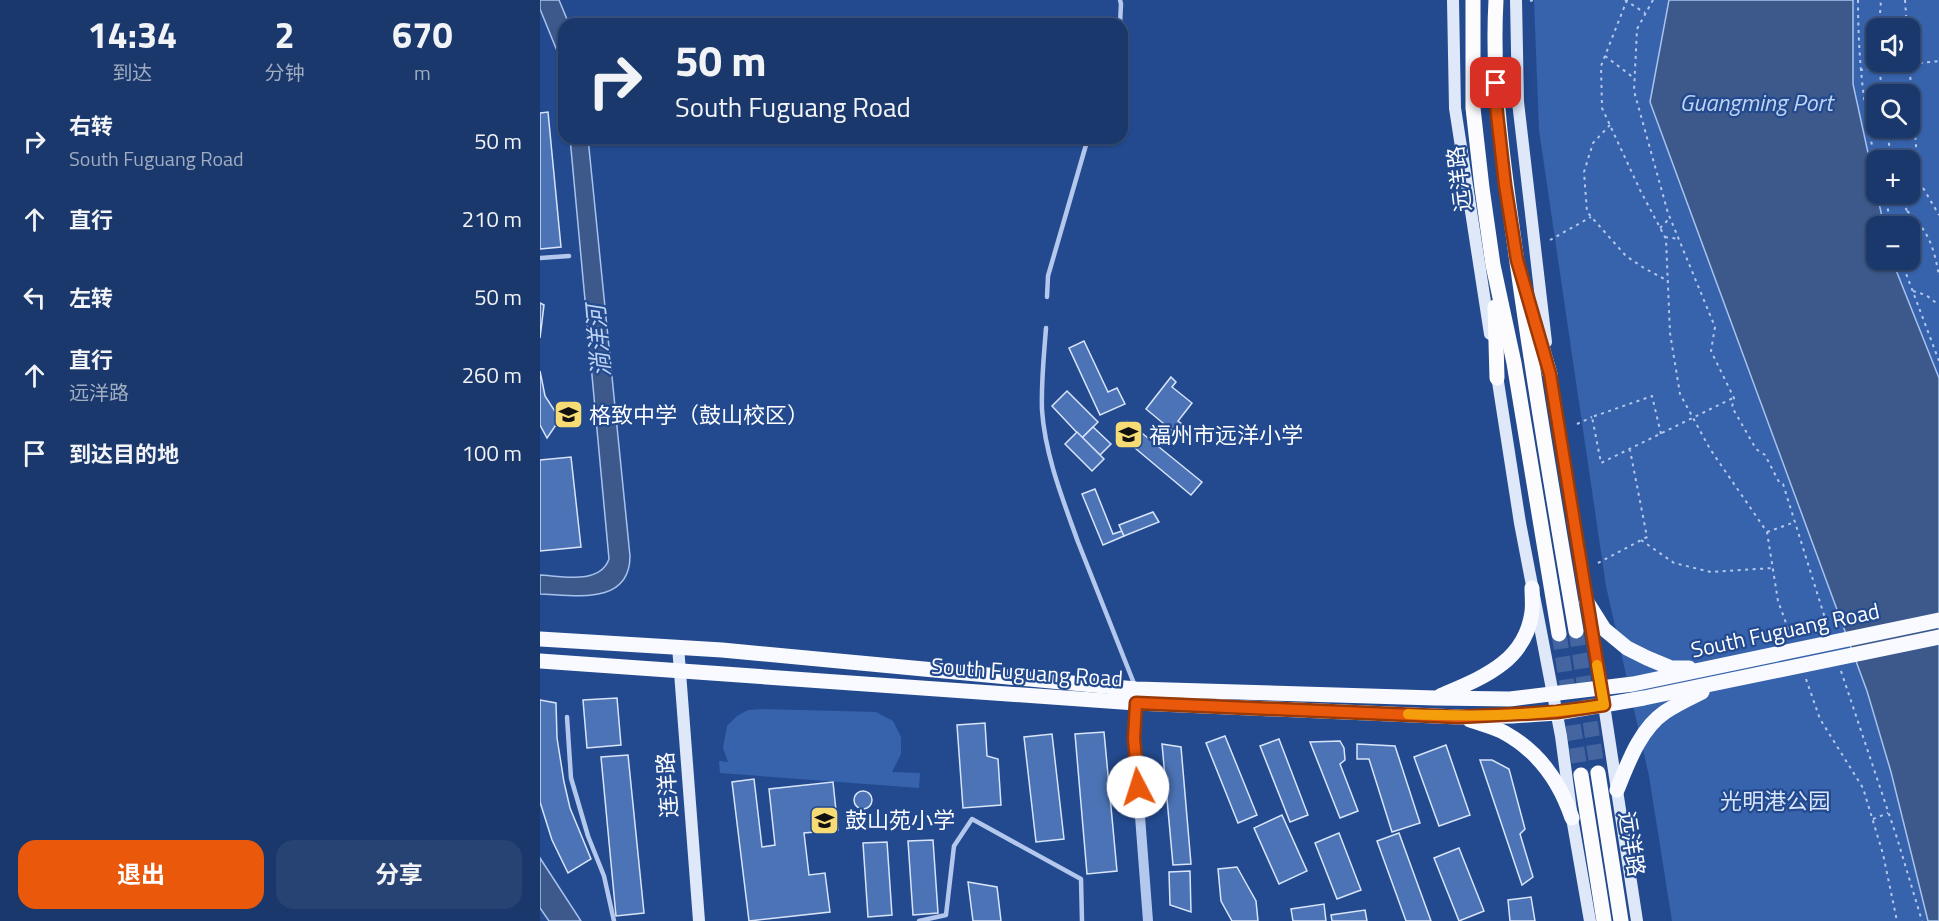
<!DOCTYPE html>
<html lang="zh">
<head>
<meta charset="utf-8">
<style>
	body { margin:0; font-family:"Titillium Web","Noto Sans SC",sans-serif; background:#274373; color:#f1f3f6; height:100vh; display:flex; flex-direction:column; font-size:22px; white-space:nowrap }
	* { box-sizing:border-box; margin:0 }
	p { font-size:20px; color:#9facc1 }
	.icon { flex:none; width:33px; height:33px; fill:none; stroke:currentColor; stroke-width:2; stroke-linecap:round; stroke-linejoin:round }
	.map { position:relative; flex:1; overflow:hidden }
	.side { display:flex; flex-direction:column; background:#1a386b; width:540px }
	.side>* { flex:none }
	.banner { position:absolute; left:18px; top:18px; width:570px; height:126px; border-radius:18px; box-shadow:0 2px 4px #0004,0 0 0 2px #38527e; background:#1a386b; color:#f1f3f6; overflow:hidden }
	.controls { position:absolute; left:1326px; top:18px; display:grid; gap:12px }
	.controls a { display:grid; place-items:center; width:54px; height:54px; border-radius:12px; background:#1a386b; box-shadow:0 2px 4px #0004,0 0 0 2px #38527e; font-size:30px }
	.pin { position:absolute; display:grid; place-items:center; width:51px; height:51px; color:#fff; margin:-26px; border-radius:12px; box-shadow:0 3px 9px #0006 }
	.me { position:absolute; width:66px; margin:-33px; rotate:355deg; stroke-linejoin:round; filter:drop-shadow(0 0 4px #0008) }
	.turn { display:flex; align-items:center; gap:21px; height:126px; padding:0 18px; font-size:27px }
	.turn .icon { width:78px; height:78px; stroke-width:2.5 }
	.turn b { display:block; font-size:42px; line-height:51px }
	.eta { display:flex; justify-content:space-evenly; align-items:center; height:102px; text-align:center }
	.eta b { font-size:36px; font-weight:700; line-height:42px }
	.action { display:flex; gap:12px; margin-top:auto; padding:12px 18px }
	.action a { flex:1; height:69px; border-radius:18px; background:#ea580c; color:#fff; font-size:24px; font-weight:700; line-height:69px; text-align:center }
	.action a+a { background:#274373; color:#f1f3f6 }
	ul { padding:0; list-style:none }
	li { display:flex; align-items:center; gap:18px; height:78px; padding:0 18px }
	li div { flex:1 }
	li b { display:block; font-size:22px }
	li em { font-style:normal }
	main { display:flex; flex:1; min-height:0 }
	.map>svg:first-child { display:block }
	.green { fill:#3763ac; fill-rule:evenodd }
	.water { fill:#3d598b; stroke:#a7c2ed; stroke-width:1.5 }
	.building { fill:#4b73b5; stroke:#d8e4f9; stroke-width:1.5 }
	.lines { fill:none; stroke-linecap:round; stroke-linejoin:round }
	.trunk-tunnel { stroke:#4465a0; stroke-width:15; stroke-dasharray:15 8; stroke-linecap:butt }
	.path { stroke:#b3c8ec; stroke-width:2; stroke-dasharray:3 4.5; stroke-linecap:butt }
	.service { stroke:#b3c8ec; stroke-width:4.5 }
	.tertiary { stroke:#b3c8ec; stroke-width:10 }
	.secondary { stroke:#dee8f9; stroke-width:12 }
	.primary { stroke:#f8faff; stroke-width:15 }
	.trunk { stroke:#fcfcff; stroke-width:15 }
	.route-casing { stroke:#983908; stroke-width:15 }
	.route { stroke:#ea580c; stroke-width:10 }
	.slow { stroke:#f59e0b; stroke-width:10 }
	.labels { text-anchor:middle; stroke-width:4.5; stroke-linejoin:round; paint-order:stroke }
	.street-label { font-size:22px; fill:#fff; stroke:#234a8f }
	.poi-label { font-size:22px; fill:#fff; stroke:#234a8f; text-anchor:start }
	.park-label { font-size:22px; fill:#d8e4f9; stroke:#234a8f }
	.water-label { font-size:24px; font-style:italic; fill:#bfd3f3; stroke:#234a8f }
</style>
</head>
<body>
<main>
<section class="side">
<div class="eta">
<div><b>14:34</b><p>到达</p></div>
<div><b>2</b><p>分钟</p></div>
<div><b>670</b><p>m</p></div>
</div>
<ul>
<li><svg class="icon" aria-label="right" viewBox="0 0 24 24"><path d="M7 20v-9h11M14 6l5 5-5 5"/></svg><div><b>右转</b><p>South Fuguang Road</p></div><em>50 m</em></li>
<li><svg class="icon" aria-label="ahead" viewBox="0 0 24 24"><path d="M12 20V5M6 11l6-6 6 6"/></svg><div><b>直行</b></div><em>210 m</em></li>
<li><svg class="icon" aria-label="left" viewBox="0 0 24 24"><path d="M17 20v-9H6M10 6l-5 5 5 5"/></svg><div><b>左转</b></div><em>50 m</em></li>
<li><svg class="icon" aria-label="ahead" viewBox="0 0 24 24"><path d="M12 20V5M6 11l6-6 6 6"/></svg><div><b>直行</b><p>远洋路</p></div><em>260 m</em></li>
<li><svg class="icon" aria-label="arrive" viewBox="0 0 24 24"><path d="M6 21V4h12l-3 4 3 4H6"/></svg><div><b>到达目的地</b></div><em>100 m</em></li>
</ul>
<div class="action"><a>退出</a><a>分享</a></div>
</section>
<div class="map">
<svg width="1399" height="921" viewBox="0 0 1399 921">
	<rect width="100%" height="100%" fill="#234a8f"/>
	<g class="green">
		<path d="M994 0H1129L1110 102 1327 691 1351 772 1388 921H1132L1109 776 1066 586 999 130Z"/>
		<path d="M1313 0H1399V378L1352 260H1370V226H1344L1313 84ZM1336 28H1370V62H1336ZM1336 94H1370V128H1336ZM1336 160H1370V194H1336Z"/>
		<path d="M223 709 336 712 353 721 361 737V754L352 772 380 773 379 788 180 773 179 761 188 762 183 748 187 726 197 716 208 710Z"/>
	</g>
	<g class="water">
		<path d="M0 0H19L29 24H24V68L0 9Z"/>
		<path d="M1129 0H1313V84L1344 226H1336V260H1352L1399 378V921H1388L1351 772 1327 691 1110 102Z"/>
		<path d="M30 138H48L90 556C90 606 34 595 0 594V575C21 576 60 585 69 559Z"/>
		<path d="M0 858 41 921H9L0 908Z"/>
	</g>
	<g class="building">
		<path d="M8 112 21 247 0 249V113Z"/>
		<path d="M0 303 4 305 0 338Z"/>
		<path d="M544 341 568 392 577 388 585 404 560 415 529 348Z"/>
		<path d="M0 371 5 396 20 419 7 438 0 425Z"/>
		<path d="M631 377 636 382 632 387 652 403 638 421 642 424 635 433 606 409Z"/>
		<path d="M527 391 558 422 542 438 512 406Z"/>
		<path d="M587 421 662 482 651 495 577 433Z"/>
		<path d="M553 427 571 444 560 455 542 438Z"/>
		<path d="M537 432 564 459 552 471 525 444Z"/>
		<path d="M31 457 41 547 0 551V460Z"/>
		<path d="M555 489 573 534 582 531 584 536 563 545 542 494Z"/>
		<path d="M613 512 619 522 584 536 579 525Z"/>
		<path d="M77 698 81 745 47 748 43 700Z"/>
		<path d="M0 700 16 703 17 738 24 782 30 808 51 859 28 873 12 840 0 802Z"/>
		<path d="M445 723 447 756 458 759 461 805 423 808 417 725Z"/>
		<path d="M564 732 577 871 547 874 535 734Z"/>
		<path d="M512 734 524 839 496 842 484 737Z"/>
		<path d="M685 736 717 815 698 823 666 743Z"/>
		<path d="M739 739 768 815 750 822 720 746Z"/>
		<path d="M800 741 804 748 805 760 800 764 818 811 800 818 770 742Z"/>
		<path d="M622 744 641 747 651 864 633 865Z"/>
		<path d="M817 744 855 746 880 823 852 832 829 759H817Z"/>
		<path d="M906 745 930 815 899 826 874 757Z"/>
		<path d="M88 755 104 913 76 916 61 757Z"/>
		<path d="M940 760H952L969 769 985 829 980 834 993 877 982 885Z"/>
		<path d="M214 779 222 847 235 845 229 789 293 782 298 830 264 833 269 875 285 873 290 912 209 921 192 782Z"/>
		<circle cx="323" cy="800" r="9"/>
		<path d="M742 815 767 871 739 884 714 828Z"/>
		<path d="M799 833 821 890 797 899 775 843Z"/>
		<path d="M859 833 891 921H866L837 841Z"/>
		<path d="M393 840 398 913 373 915 368 841Z"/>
		<path d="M347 842 352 915 328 917 323 843Z"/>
		<path d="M919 848 944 911 919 921 894 858Z"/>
		<path d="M697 867 716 901 718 921H692L681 901 678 869Z"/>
		<path d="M650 871 651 912 630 905 629 872Z"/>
		<path d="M428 882 457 887 461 921H433Z"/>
		<path d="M991 897 995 921H970L968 900Z"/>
		<path d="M784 904 786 921H753L751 909Z"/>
		<path d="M825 910 827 921H792L791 915Z"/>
	</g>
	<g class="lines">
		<g class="trunk-tunnel">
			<path d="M1036 631 1058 773"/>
			<path d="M1019 634 1041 775"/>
		</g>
		<g class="path">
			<path d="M1085 0 1105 13"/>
			<path d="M1087 0 1061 66 1062 108 1100 190 1126 239 1130 333 1140 394 1170 449 1227 532 1238 601 1251 637"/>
			<path d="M1113 0 1097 29 1094 91 1128 213 1175 327 1171 351 1194 398 1192 407 1216 449 1225 455 1239 482 1243 484 1289 631"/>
			<path d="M1318 0C1318 55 1323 109 1336 163"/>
			<path d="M1365 0 1367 28"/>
			<path d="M990 1 994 0"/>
			<path d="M1339 28 1341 0"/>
			<path d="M1065 56 1094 78"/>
			<path d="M1339 62 1342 94"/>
			<path d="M1369 62 1379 181 1399 215"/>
			<path d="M1320 70 1399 61"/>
			<path d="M1070 125 1053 143 1044 172 1047 212 1086 256 1104 268 1128 281"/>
			<path d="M1346 128 1352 160"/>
			<path d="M1344 194 1352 226"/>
			<path d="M1360 194 1367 211V226"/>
			<path d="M1367 211C1389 231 1394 248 1399 276"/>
			<path d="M1120 228 1130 218"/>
			<path d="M1125 237 1139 239"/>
			<path d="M1010 240 1051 217"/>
			<path d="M1361 260 1399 361"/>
			<path d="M1373 291 1386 295 1399 305"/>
			<path d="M1037 424 1052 417"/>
			<path d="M1121 434 1112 396 1052 417 1061 463 1193 398"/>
			<path d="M1227 532 1255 522"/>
			<path d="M1101 540 1134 563 1171 572 1233 568"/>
			<path d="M1058 563 1107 537 1090 450"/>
			<path d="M1301 671 1357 838 1382 921"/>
			<path d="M1266 679 1280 719 1323 788 1343 854 1357 921"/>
			<path d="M1333 819 1348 813"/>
		</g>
		<g class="service">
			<path d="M580 0 581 4 580 24"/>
			<path d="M0 258 29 256"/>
			<path d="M507 297 508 276 548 138"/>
			<path d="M506 328C504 355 501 382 502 410 505 455 523 500 538 542 557 590 576 638 595 686"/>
			<path d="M27 717 31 778 48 836 64 876 74 921"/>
			<path d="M379 921 406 915 414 846 432 819 541 879 542 921"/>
		</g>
		<path class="tertiary" d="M596 697 594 738 608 921"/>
		<g class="secondary">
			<path d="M913 0 915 108 950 334"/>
			<path d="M976 0 978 102 1006 342"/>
			<path d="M1009 365 1064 705 1097 921"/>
			<path d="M956 369 980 523 1021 736 1032 818 1050 921"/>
			<path d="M138 646 159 921"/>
		</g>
		<g class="primary">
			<path d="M1047 602 1064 629 1087 648 1107 658 1131 668H1149"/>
			<path d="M0 639 182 650 596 689 895 698 970 699 1093 684 1399 620"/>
			<path d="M0 661 596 703 918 717 972 716 1017 713 1104 698 1399 637"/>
			<path d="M900 696C941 678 985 663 992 612 993 604 992 596 992 588"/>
			<path d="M930 720C941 724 955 727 965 733 999 752 1020 782 1032 818"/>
			<path d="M1077 790C1088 763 1100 729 1125 712 1137 704 1150 698 1162 692"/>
		</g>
		<g class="trunk">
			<path d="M933 0V108L942 188 953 265 974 363 1019 634"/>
			<path d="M956 0C951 89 965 175 977 262 994 386 1015 508 1036 631"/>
			<path d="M955 307 957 378"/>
			<path d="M991 309 1010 374"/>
			<path d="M1058 773 1081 921"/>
			<path d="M1041 775 1064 921"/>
		</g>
	</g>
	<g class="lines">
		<defs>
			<path id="route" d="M598 787 594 738 596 703 918 717 1017 712 1064 705 1010 374 977 260 965 185 956 105V83"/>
		</defs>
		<use href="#route" class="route-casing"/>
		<use href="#route" class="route"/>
		<path class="slow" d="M868 714C936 717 997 716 1064 705L1057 665"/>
	</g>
	<defs>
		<symbol id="school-square" viewBox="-11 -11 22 22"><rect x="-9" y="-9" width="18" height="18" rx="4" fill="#f7db75" stroke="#234a8f"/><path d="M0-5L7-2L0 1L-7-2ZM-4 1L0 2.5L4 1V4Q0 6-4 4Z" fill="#111"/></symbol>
	</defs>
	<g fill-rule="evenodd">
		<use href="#school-square" x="12" y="398" width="33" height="33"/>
		<use href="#school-square" x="572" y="418" width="33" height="33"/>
		<use href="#school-square" x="268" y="804" width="33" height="33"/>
	</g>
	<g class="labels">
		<g class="street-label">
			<text transform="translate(919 179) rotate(-97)" y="8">远洋路</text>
			<text transform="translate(1245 630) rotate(-12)" y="8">South Fuguang Road</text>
			<text transform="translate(487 672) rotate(4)" y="8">South Fuguang Road</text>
			<text transform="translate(127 785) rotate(-94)" y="8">连洋路</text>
			<text transform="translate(1092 844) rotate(81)" y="8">远洋路</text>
		</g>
		<g class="poi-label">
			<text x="49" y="423">格致中学（鼓山校区）</text>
			<text x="609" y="443">福州市远洋小学</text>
			<text x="305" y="828">鼓山苑小学</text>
		</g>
		<g class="park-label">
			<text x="1235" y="809">光明港公园</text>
		</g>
		<g class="water-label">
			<text x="1216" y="111">Guangming Port</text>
			<text transform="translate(59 341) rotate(-95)" y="8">淌洋河</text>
		</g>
	</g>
</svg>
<div class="controls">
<a><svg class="icon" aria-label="sound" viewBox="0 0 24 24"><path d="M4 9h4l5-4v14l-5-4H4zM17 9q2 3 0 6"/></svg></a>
<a><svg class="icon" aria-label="search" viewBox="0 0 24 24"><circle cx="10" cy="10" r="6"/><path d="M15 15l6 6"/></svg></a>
<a>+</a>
<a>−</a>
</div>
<div class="pin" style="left:956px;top:83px;background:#d93025"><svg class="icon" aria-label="arrive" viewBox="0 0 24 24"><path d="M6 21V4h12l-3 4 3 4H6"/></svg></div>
<svg class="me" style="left:598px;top:787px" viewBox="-20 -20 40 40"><circle r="19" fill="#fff"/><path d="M0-13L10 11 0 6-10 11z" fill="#ea580c"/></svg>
<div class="banner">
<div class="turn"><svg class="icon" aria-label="right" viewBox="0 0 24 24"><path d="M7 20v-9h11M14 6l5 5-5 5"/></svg><div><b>50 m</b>South Fuguang Road</div></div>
</div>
</div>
</main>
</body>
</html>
